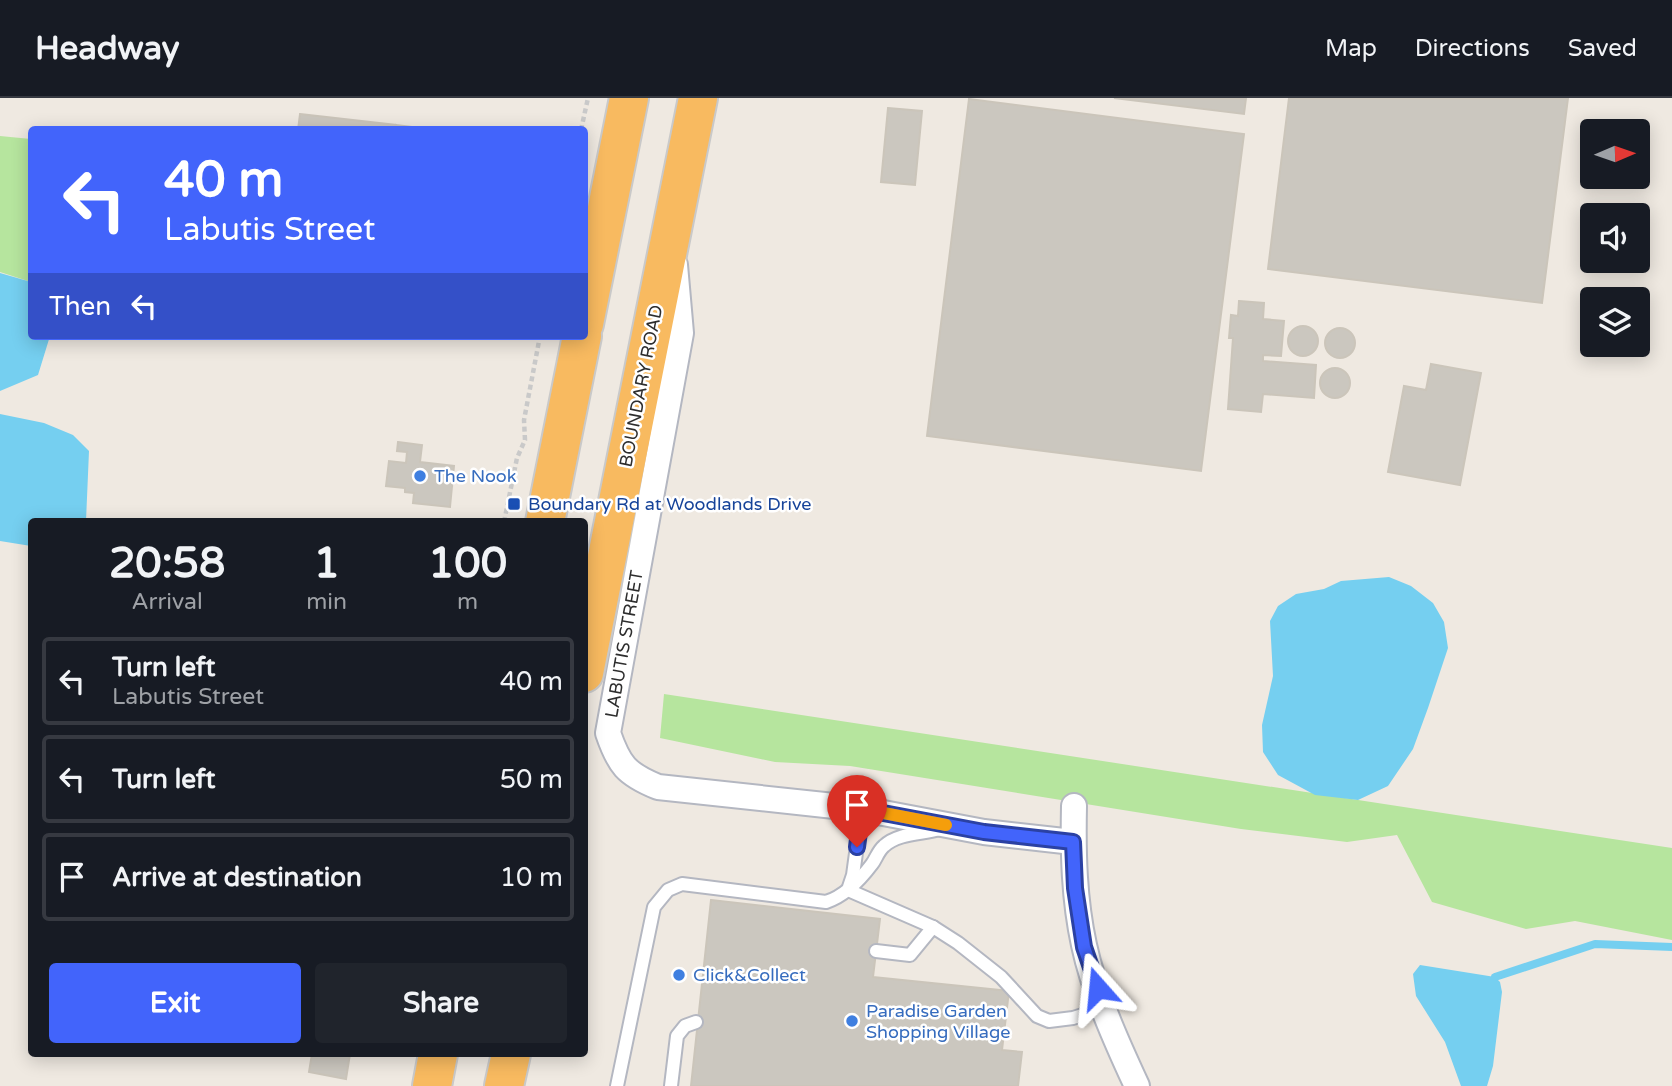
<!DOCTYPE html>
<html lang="en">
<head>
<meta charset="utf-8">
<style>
	body { margin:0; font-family:"Varela Round",sans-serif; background:#20242c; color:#f1f3f6; height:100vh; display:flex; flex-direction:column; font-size:26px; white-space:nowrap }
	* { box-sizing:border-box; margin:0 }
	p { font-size:23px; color:#9ea1a6 }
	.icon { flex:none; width:38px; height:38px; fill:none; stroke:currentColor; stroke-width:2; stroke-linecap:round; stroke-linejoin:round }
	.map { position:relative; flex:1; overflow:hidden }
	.details { position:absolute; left:28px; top:420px; width:560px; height:539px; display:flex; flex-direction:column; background:#171b24; border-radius:7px; box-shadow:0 4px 18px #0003 }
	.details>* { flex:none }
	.guide { position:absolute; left:28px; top:28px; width:560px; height:214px; border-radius:7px; box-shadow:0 4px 18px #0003; background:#4264fb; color:#fff; overflow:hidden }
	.needle { width:46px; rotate:88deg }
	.buttons { position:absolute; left:1580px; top:21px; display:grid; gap:14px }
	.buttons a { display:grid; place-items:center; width:70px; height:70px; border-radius:7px; background:#171b24; box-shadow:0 4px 18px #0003; font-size:35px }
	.pin { position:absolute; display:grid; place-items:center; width:60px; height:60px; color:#fff; margin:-72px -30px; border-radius:50% 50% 50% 0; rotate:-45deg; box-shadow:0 0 7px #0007 }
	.pin .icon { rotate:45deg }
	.me { position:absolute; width:77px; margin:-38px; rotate:342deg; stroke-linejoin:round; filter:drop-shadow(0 0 5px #0008) }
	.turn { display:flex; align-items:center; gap:24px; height:147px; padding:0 21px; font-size:32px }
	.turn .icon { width:91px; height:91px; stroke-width:2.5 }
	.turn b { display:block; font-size:49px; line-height:60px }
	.then { display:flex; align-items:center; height:66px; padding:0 21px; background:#0003; gap:14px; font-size:26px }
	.eta { display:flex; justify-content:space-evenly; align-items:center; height:119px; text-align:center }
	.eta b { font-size:42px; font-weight:700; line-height:49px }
	.button { display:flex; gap:14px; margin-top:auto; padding:14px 21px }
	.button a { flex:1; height:80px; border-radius:7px; background:#4264fb; color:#fff; font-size:28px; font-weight:700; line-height:80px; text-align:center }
	.button a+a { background:#20242c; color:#f1f3f6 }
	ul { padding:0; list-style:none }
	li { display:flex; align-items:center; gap:21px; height:88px; margin:0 14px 10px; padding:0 7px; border:4px solid #363941; border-radius:7px }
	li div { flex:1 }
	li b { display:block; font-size:26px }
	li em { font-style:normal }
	header { display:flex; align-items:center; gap:42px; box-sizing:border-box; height:98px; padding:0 35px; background:#171b24; border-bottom:2px solid #363941 }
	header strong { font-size:33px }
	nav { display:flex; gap:38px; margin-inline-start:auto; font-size:24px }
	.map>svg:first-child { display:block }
	.green { fill:#b6e59e }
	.water { fill:#75cff0 }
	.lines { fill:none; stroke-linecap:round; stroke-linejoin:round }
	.stream { stroke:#75cff0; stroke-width:8 }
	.building { fill:#cbc7bf; stroke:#cbc5ba; stroke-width:2 }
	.service-casing { stroke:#b4b7c1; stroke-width:16 }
	.minor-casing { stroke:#b4b7c1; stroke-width:28 }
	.trunk-casing { stroke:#c9c9c9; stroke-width:42 }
	.path { stroke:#c9c9c9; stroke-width:4.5; stroke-dasharray:5 3.5; stroke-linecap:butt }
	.service { stroke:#fff; stroke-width:12 }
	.minor { stroke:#fff; stroke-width:24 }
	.trunk { stroke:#f8ba60; stroke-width:38 }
	.route-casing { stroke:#2b41a3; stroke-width:18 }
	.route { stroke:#4264fb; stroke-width:12 }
	.slow { stroke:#f59e0b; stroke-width:12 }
	.shop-dot { fill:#3f7fe0; stroke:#fff; stroke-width:2.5 }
	.transit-dot { fill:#1a4fb4; stroke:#fff; stroke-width:2.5 }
	.labels { text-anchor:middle; stroke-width:5; stroke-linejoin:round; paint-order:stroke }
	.street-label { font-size:18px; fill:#2e2e2e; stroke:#fff }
	.shop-label { font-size:18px; fill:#366cbe; stroke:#fff; text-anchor:start }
	.transit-label { font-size:18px; fill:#164399; stroke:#fff; text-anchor:start }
</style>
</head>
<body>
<header>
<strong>Headway</strong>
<nav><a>Map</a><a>Directions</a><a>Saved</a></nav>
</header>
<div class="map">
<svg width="1672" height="988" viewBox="0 0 1672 988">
	<rect width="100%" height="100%" fill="#efe9e1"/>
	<g class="green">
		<path d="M0 38 31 41V184L0 174Z"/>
		<path d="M664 596 1672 750V842L1575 823 1526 831 1432 804 1397 737 1347 744 1241 731 850 668 775 664 660 640Z"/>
	</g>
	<g class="water">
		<path d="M0 175 31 184 32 238H50L38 277 0 293Z"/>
		<path d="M0 316 44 325 73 337 89 353 86 423 32 424 31 448 0 443Z"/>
		<path d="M1389 479 1411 488 1433 505 1444 524 1448 550 1428 610 1413 651 1388 688 1358 702 1315 697 1278 677 1263 654 1262 627 1273 578 1270 523 1278 508 1296 496 1324 491 1341 483Z"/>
		<path d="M1420 867 1495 879 1500 884 1502 894 1493 968 1487 988H1461L1445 944 1416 898 1413 876Z"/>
	</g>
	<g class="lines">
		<path class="stream" d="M1495 879 1595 846 1672 849"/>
	</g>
	<g class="building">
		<path d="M1114 0H1246L1244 16Z"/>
		<path d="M1289 0H1568L1542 205 1268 171Z"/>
		<path d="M969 1 1244 36 1201 373 927 338Z"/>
		<path d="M888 10 922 13 915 87 881 84Z"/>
		<path d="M300 16 396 27V32H298Z"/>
		<path d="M396 27 436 32H396Z"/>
		<path d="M1239 203 1264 205 1263 221 1284 223 1281 258 1263 257V263L1316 267 1314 300 1263 296 1261 314 1228 311 1233 240H1229L1231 217 1238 218Z"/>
		<circle cx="1303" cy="243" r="15"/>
		<circle cx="1340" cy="245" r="15"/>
		<path d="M1431 266 1481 275 1460 387 1388 374 1404 288 1426 292Z"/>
		<circle cx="1335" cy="285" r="15"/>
		<path d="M398 344 422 347 420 364 454 368 450 409 413 405 414 395 405 394V390L386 388 389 363 406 365 407 354 397 353Z"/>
		<path d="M711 802 880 821 873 879 1009 893 1002 952 1022 954 1018 988H691Z"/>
		<path d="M312 956H350L346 981 309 974Z"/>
	</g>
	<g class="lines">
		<defs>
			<g id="service">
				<path d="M849 789 853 777 862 711"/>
				<path d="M848 792 933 829 958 845 1001 879 1037 918 1049 923 1073 920 1104 910"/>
				<path d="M876 853 910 857 933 829"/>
				<path d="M617 988 654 809 668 792 682 786 826 804C845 798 860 782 872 766 876 761 878 753 884 748 898 735 922 736 940 731"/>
				<path d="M671 988 677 938 685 928 696 924"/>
			</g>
			<g id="minor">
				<path d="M675 167 681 235 608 635C619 667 626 676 658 689L862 711 984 734 1073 744"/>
				<path d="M1074 708C1073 755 1074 801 1084 847 1094 894 1117 945 1137 988"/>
			</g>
			<g id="trunk">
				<path d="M584 226 629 0"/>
				<path d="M545 424 582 238"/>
				<path d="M584 575 698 0"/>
				<path d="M432 988 438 956"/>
				<path d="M504 988 511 956"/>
			</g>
		</defs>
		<use href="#service" class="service-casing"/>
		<use href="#minor" class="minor-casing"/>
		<use href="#trunk" class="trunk-casing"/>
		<g class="path">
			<path d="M581 32 588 0"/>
			<path d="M504 424 517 360 525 342 524 322 540 238"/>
		</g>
		<use href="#service" class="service"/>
		<use href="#minor" class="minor"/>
		<use href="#trunk" class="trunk"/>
	</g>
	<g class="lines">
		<defs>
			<path id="route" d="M857 749 862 711 984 734 1073 744 1075 790 1084 849 1098 890"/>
		</defs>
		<use href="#route" class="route-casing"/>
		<use href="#route" class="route"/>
		<path class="slow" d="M868 712 946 727"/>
	</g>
	<g class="shop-dot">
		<circle cx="420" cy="378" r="7"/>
		<circle cx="679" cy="877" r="7"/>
		<circle cx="852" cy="923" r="7"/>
	</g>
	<rect class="transit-dot" x="507" y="399" width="14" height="14" rx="3.5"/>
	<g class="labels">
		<g class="street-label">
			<text transform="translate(641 288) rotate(-79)" y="6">BOUNDARY ROAD</text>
			<text transform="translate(624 546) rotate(-80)" y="6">LABUTIS STREET</text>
		</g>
		<g class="shop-label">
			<text x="434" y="384">The Nook</text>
			<text x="693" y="883">Click&amp;Collect</text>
			<text x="866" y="919">Paradise Garden<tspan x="866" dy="21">Shopping Village</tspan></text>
		</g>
		<g class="transit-label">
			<text x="528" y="412">Boundary Rd at Woodlands Drive</text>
		</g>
	</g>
</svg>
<div class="buttons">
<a><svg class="needle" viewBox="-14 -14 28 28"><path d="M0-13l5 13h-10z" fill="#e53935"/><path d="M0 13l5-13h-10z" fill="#9ea1a6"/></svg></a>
<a><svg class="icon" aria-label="sound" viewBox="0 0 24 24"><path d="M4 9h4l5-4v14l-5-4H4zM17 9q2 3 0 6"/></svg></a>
<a><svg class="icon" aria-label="layers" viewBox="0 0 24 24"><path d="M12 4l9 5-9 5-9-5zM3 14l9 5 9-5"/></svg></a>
</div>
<div class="pin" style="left:857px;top:749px;background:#d93025"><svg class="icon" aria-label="arrive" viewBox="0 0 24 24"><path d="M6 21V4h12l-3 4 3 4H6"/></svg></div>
<svg class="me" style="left:1098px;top:890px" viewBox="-20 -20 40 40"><path d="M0-17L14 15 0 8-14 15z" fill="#4264fb" stroke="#fff" stroke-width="4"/></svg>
<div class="guide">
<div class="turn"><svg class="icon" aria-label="left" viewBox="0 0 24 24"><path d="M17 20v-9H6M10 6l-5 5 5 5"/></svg><div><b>40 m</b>Labutis Street</div></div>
<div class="then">Then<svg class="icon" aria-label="left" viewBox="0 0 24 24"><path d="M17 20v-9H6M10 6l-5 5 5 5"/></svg></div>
</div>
<section class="details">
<div class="eta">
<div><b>20:58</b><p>Arrival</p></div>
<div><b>1</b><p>min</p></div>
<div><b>100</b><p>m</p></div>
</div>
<ul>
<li><svg class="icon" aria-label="left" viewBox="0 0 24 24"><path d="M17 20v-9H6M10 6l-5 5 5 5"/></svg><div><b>Turn left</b><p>Labutis Street</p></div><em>40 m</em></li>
<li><svg class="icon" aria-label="left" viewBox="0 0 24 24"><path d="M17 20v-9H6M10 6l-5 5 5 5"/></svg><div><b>Turn left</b></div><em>50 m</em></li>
<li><svg class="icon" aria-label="arrive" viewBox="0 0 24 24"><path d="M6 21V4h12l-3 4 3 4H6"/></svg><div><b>Arrive at destination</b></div><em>10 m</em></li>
</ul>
<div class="button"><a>Exit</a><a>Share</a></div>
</section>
</div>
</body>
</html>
